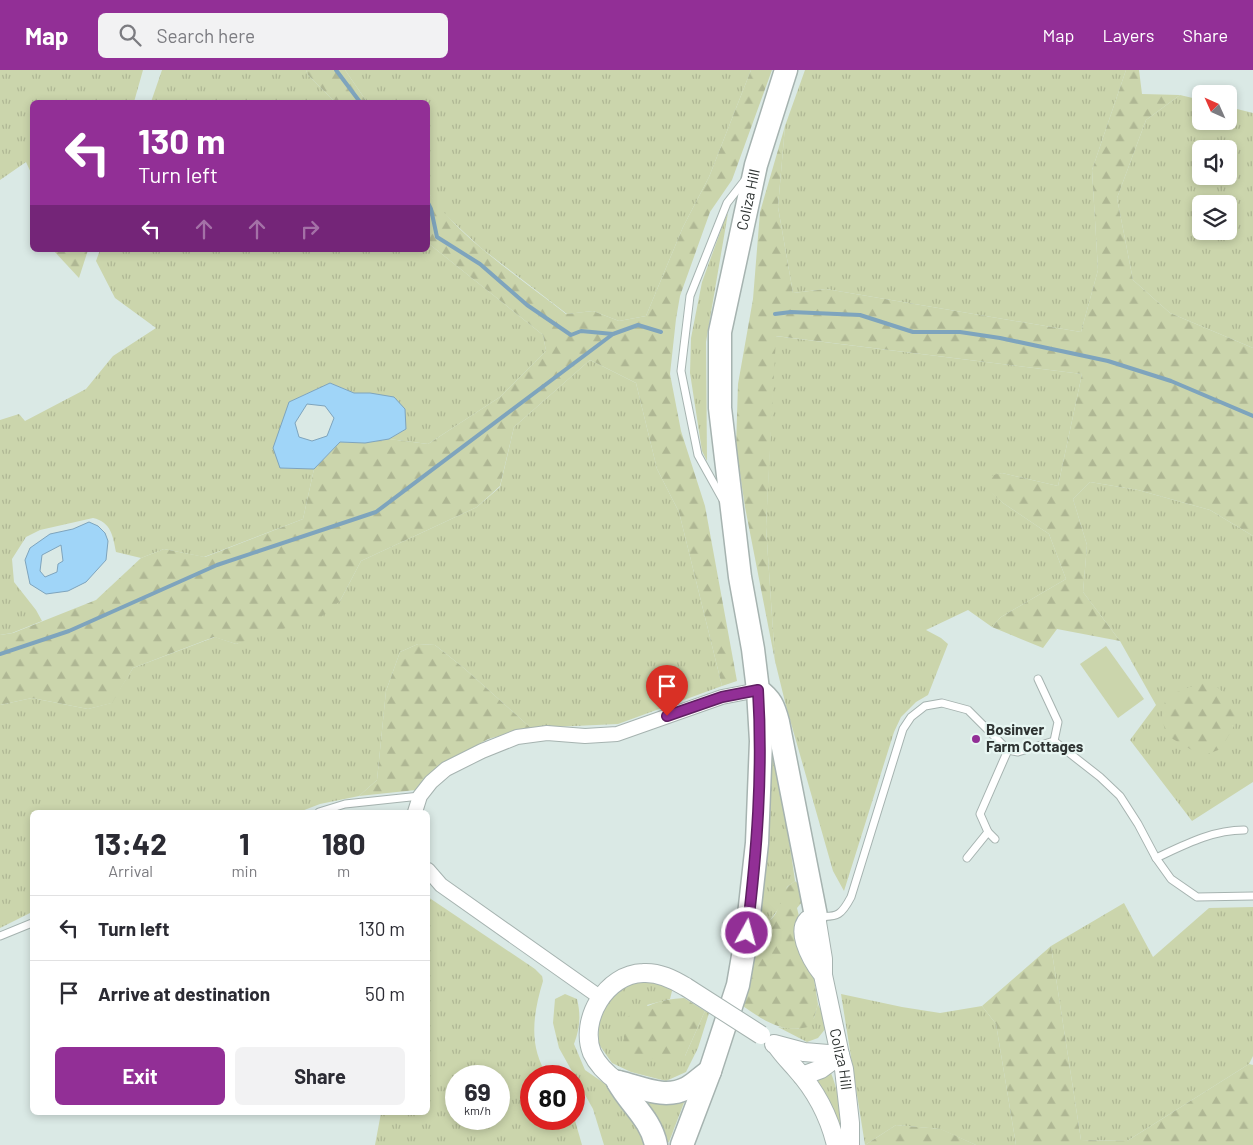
<!DOCTYPE html>
<html lang="en">
<head>
<meta charset="utf-8">
<style>
	body { margin:0; font-family:Barlow,sans-serif; background:#f2f2f3; color:#2b2b33; height:100vh; display:flex; flex-direction:column; font-size:19px; white-space:nowrap }
	* { box-sizing:border-box; margin:0 }
	p { font-size:16px; color:#7c7c81 }
	.icon { flex:none; width:28px; height:28px; fill:none; stroke:currentColor; stroke-width:2; stroke-linecap:round; stroke-linejoin:round }
	.map { position:relative; flex:1; overflow:hidden }
	.sheet { position:absolute; left:30px; top:740px; width:400px; height:305px; display:flex; flex-direction:column; background:#fff; border-radius:8px; box-shadow:0 2px 8px #0003 }
	.sheet>* { flex:none }
	.guide { position:absolute; left:30px; top:30px; width:400px; height:152px; border-radius:8px; box-shadow:0 2px 8px #0003; background:#922f96; color:#fff; overflow:hidden }
	.needle { width:32px; rotate:315deg }
	.tools { position:absolute; left:1192px; top:15px; display:grid; gap:10px }
	.tools a { display:grid; place-items:center; width:45px; height:45px; border-radius:8px; background:#fff; box-shadow:0 2px 8px #0003; font-size:25px }
	.speed { position:absolute; left:445px; top:995px; display:flex; gap:10px; font-size:25px; font-weight:700; text-align:center }
	.speed>* { display:grid; place-content:center; width:65px; height:65px; border-radius:50%; background:#fff; box-shadow:0 2px 8px #0003; line-height:1 }
	.speed small { font-size:12px; font-weight:400 }
	.speed .limit { border:8px solid #d22; background:#fff; color:#111 }
	.pin { position:absolute; display:grid; place-items:center; width:42px; height:42px; color:#fff; margin:-51px -21px; border-radius:50% 50% 50% 0; rotate:-45deg; box-shadow:0 0 5px #0007 }
	.pin .icon { rotate:45deg }
	.me { position:absolute; width:55px; margin:-28px; rotate:7deg; stroke-linejoin:round; filter:drop-shadow(0 0 4px #0008) }
	.turn { display:flex; align-items:center; gap:18px; height:105px; padding:0 25px; font-size:22px }
	.turn .icon { width:65px; height:65px; stroke-width:2.5 }
	.turn b { display:block; font-size:35px; line-height:42px }
	.lanes { display:flex; align-items:center; height:48px; padding:0 25px; background:#0003; justify-content:center; gap:25px; direction:ltr }
	.lanes .off { opacity:.35 }
	.eta { display:flex; justify-content:space-evenly; align-items:center; height:85px; text-align:center }
	.eta b { font-size:30px; font-weight:700; line-height:35px }
	.button { display:flex; gap:10px; margin-top:auto; padding:10px 25px }
	.button a { flex:1; height:58px; border-radius:8px; background:#922f96; color:#fff; font-size:20px; font-weight:700; line-height:58px; text-align:center }
	.button a+a { background:#f2f2f3; color:#2b2b33 }
	ul { padding:0; list-style:none }
	li { display:flex; align-items:center; gap:15px; height:65px; padding:0 25px; border-top:1px solid #e1e1e2 }
	li div { flex:1 }
	li b { display:block; font-size:19px }
	li em { font-style:normal }
	header { display:flex; align-items:center; gap:30px; box-sizing:border-box; height:70px; padding:0 25px; background:#922f96; color:#fff }
	header strong { font-size:24px }
	nav { display:flex; gap:28px; margin-inline-start:auto; font-size:18px }
	.search { width:350px; height:45px; background:#f2f2f3; display:flex; align-items:center; gap:12px; box-sizing:border-box; padding:0 18px; border-radius:8px; color:#7c7c81; font-size:19px }
	.map>svg:first-child { display:block }
	.grass { fill:url(#grass-tufts); fill-rule:evenodd }
	.forest { fill:url(#forest-firs) }
	.park { fill:#cbd5ac }
	.water { fill:#a0d5f8; stroke:#7ea4bd; fill-rule:evenodd }
	.lines { fill:none; stroke-linecap:round; stroke-linejoin:round }
	.stream { stroke:#7ea4bd; stroke-width:4 }
	.service-casing { stroke:#a6b3b0; stroke-width:9 }
	.minor-casing { stroke:#a6b3b0; stroke-width:16 }
	.tertiary-casing { stroke:#a6b3b0; stroke-width:20 }
	.trunk-casing { stroke:#a6b3b0; stroke-width:25 }
	.service { stroke:#fff; stroke-width:7 }
	.minor { stroke:#fff; stroke-width:14 }
	.tertiary { stroke:#fff; stroke-width:18 }
	.trunk { stroke:#fff; stroke-width:22 }
	.tertiary-bridge-casing { stroke:#a6b3b0; stroke-width:20; stroke-linecap:butt }
	.tertiary-bridge { stroke:#fff; stroke-width:18 }
	.route-casing { stroke:#5f1f62; stroke-width:12 }
	.route { stroke:#922f96; stroke-width:9 }
	.poi-dot { fill:#922f96; stroke:#e7f6f2; stroke-width:2 }
	.labels { text-anchor:middle; stroke-width:4.5; stroke-linejoin:round; paint-order:stroke }
	.street-label { font-size:15px; fill:#2e3332; stroke:#e7f6f2 }
	.poi-label { font-size:15px; font-weight:bold; fill:#2e3332; stroke:#e7f6f2; text-anchor:start }
</style>
</head>
<body>
<header>
<strong>Map</strong>
<div class="search"><svg class="icon" aria-label="search" viewBox="0 0 24 24"><circle cx="10" cy="10" r="6"/><path d="M15 15l6 6"/></svg>Search here</div>
<nav><a>Map</a><a>Layers</a><a>Share</a></nav>
</header>
<div class="map">
<svg width="1253" height="1075" viewBox="0 0 1253 1075">
	<defs>
		<pattern id="grass-tufts" width="24" height="20" patternUnits="userSpaceOnUse" patternTransform="scale(1.25)"><rect width="24" height="20" fill="#cbd5ac"/><path d="M3 7l-1-3M5 7V3M7 7l1-3M15 17l-1-3M17 17v-4M19 17l1-3" fill="none" stroke="#afb794"/></pattern>
		<pattern id="forest-firs" width="22" height="20" patternUnits="userSpaceOnUse" patternTransform="scale(1.25)"><rect width="22" height="20" fill="#cbd5ac"/><path d="M5 1l3.5 6h-7zM16 11l3.5 6h-7z" fill="#afb794"/></pattern>
	</defs>
	<rect width="100%" height="100%" fill="#dae9e5"/>
	<g class="grass">
		<path d="M0 0H143L134 32H32V105L26 92 0 110Z"/>
		<path d="M162 0H306L308 5 335 32H151Z"/>
		<path d="M345 0H751L709 107 683 157 646 246 619 251 593 241 567 244 481 178 439 139 428 122V32H367Z"/>
		<path d="M805 0H1126L1092 100 1098 200 1081 262 826 219 793 223 778 137 785 56Z"/>
		<path d="M1180 25 1201 30V51H1229V37L1253 43V278L1170 243 1133 210 1117 128 1146 50ZM1201 79H1229V106H1201ZM1201 134H1229V161H1201Z"/>
		<path d="M728 143 706 272 707 391 702 381 690 303 691 268 702 212 725 149Z"/>
		<path d="M428 173 543 265 546 281 500 327 428 374 389 369 406 359 370 323H354L330 313 289 332 280 398 314 399 303 449 204 487 164 479 141 488 116 482C113 466 111 452 93 448L40 460 26 467 12 489 14 512 36 540 42 551 12 563 0 565V350L19 344 25 351 86 319 113 286 156 258 115 228 96 191 100 180H428Z"/>
		<path d="M775 266 1082 304 1058 416 1002 403 990 407V421L1003 433 1049 464 1066 509 1001 547 992 557 968 540 926 560 941 568 948 574 928 625 916 632 901 647 894 662 844 821 833 801 785 632 775 591 766 457Z"/>
		<path d="M590 290 636 313 657 399 679 442 722 616 618 654 531 658 465 599 435 575 418 574 400 582 386 621 377 710 359 726 320 734 299 742H32V842L0 858V635L32 628 88 639 111 633 133 598 215 567 236 574 340 531 361 491 477 437 500 417 514 357Z"/>
		<path d="M1090 412 1138 420 1210 440 1253 466V712L1192 751 1130 670 1156 635 1120 571 1083 522 1087 475 1073 429Z"/>
		<path d="M772 650 795 811 787 817 780 837 767 854 758 856Z"/>
		<path d="M428 827 535 899 542 906 543 911C533 944 528 977 548 1006H531V1049H574V1047L582 1075H375L381 1043 428 1042ZM456 1006H499V1049H456Z"/>
		<path d="M1124 833 1153 887 1209 838 1253 837V986L1249 994 1127 1071 1081 1070 1051 876Z"/>
		<path d="M654 909 673 917 670 929 647 935 685 986 705 941 709 943 698 978 686 1002 666 1011 631 1002 612 993 598 973 599 950 610 928 628 913Z"/>
		<path d="M565 924 577 929C581 945 580 958 574 974L585 1000 614 1020 649 1075H604L593 1039 559 978 553 953 555 929Z"/>
		<path d="M841 924 902 937 940 943 982 936 996 954 1016 1075H976L940 1059 896 1055 865 1075Z"/>
		<path d="M818 934 822 943 826 958 818 968 807 972 778 957 798 959 814 948Z"/>
		<path d="M829 998C840 1023 842 1048 844 1075L811 1006Z"/>
		<path d="M634 1020 685 1030 669 1072 666 1073Z"/>
	</g>
	<g class="forest">
		<path d="M306 0H345L367 32H335L308 5Z"/>
		<path d="M751 0H772L732 110 710 142 680 226 676 249 670 304 681 361 705 436 737 611 722 616 679 442 657 399 636 313 590 290 514 357 500 416 477 437 361 491 340 531 321 547 236 574 214 567 133 598 112 633 88 639 32 628 0 635V565L13 563 96 530 141 488 164 479 205 487 303 449 314 399 340 372 365 373 389 369 428 374 500 327 546 281 543 265 428 173V122C460 169 521 208 566 244L593 241 619 251 646 246 683 157 709 107Z"/>
		<path d="M1126 0H1139L1142 24 1180 25 1146 50 1117 128 1133 210 1170 243 1253 278V466L1210 440 1138 420 1090 412 1073 429 1087 475 1083 522 1120 571 1057 559 1043 578 992 557 1001 547 1066 509 1049 464 1003 433 989 421 990 406 1002 403 1058 416 1082 304 776 266 766 457 775 591 745 437 736 377 738 314 753 229 760 142 785 56 778 137 793 223 826 219 1081 262 1098 200 1092 100Z"/>
		<path d="M53 180H88L79 208Z"/>
		<path d="M418 574 435 575 465 599 531 658 488 669 448 692 416 720 359 726 377 710 386 621 400 582Z"/>
		<path d="M1209 610 1225 624 1239 647 1221 679 1202 686 1166 665 1162 647 1166 626Z"/>
		<path d="M795 811 803 818V831L797 838 813 903 818 934 814 948 808 957C780 964 763 949 741 935L758 856C779 851 778 834 786 819 788 816 792 813 795 811Z"/>
		<path d="M1051 876 1081 1070 1127 1071 1249 994 1253 995V1075H1016L996 954 982 936Z"/>
		<path d="M684 928 705 941 685 986 655 989 624 984V949C645 936 659 929 684 928Z"/>
		<path d="M896 1055 941 1059 976 1075H865Z"/>
	</g>
	<path class="park" d="M1106 576 1144 629 1118 648 1080 594Z"/>
	<g class="water">
		<path d="M330 313 354 323H370L394 327 405 339 406 359 389 369 365 373 340 372 314 399 280 398 273 378 289 332ZM307 334 325 336 334 348 327 366 312 371 299 367 295 353Z"/>
		<path d="M89 452 98 456 105 463 108 471 106 490 86 512 68 521 46 524 30 514 25 490 30 478 50 464 73 459ZM61 475 63 491 58 494 57 502 45 507 40 501 42 485Z"/>
	</g>
	<g class="lines">
		<g class="stream">
			<path d="M336 0 360 32"/>
			<path d="M428 133 431 139 437 167 480 194 527 235 571 265 581 261 613 264 638 255 661 262"/>
			<path d="M775 244 791 242 860 245 913 262H960L1000 268 1108 291 1171 311 1253 346"/>
			<path d="M0 584 69 561 217 495 376 442 613 264"/>
		</g>
		<defs>
			<g id="service">
				<path d="M723 430 698 385 681 301 690 226 727 133 745 110"/>
				<path d="M1038 609 1058 652 1054 671"/>
				<path d="M1008 680 1018 682 1054 671 1100 707 1120 726 1138 754 1156 788 1171 809 1197 827 1253 826"/>
				<path d="M319 742 345 734 420 726"/>
				<path d="M988 762 995 769"/>
				<path d="M1156 788C1184 775 1212 760 1244 760"/>
				<path d="M818 846C838 848 842 844 851 827L903 659 911 647 925 636 942 633 968 640 1008 680 980 744 988 762 967 788"/>
				<path d="M0 866 32 853"/>
			</g>
			<g id="minor">
				<path d="M415 742 420 726 431 712 446 699 482 681 517 667 547 663 585 666 617 664 722 627 758 620"/>
				<path d="M428 800 441 815 601 928"/>
			</g>
			<g id="tertiary">
				<path id="s1" d="M823 905C812 891 789 852 816 846L823 889V905L840 985 844 999 850 1053V1075"/>
				<path d="M774 974 804 982 840 985"/>
				<path d="M776 975C782 984 789 991 796 999 816 1021 829 1046 836 1075"/>
				<path d="M802 1006 821 999 840 985"/>
				<path d="M618 1012C607 1004 598 996 592 983 579 950 606 904 643 903 659 902 673 909 686 917"/>
			</g>
			<g id="trunk">
				<path d="M758 620C771 629 774 637 778 652L816 846"/>
				<path d="M618 1012C641 1017 664 1030 687 1018 695 1014 702 1006 710 1001"/>
				<path d="M618 1012C630 1034 651 1049 656 1075"/>
				<path id="s2" d="M682 1075 710 1001 738 915 747 863 757 773 761 671 758 620 753 579 740 507 720 338V262L756 95 786 0"/>
			</g>
		</defs>
		<use href="#service" class="service-casing"/>
		<use href="#minor" class="minor-casing"/>
		<use href="#tertiary" class="tertiary-casing"/>
		<use href="#trunk" class="trunk-casing"/>
		<use href="#service" class="service"/>
		<use href="#minor" class="minor"/>
		<use href="#tertiary" class="tertiary"/>
		<use href="#trunk" class="trunk"/>
		<defs>
			<path id="tertiary-bridge" d="M686 917 761 965"/>
		</defs>
		<use href="#tertiary-bridge" class="tertiary-bridge-casing"/>
		<use href="#tertiary-bridge" class="tertiary-bridge"/>
	</g>
	<g class="lines">
		<defs>
			<path id="route" d="M667 646 722 627 758 620C763 702 757 781 747 863"/>
		</defs>
		<use href="#route" class="route-casing"/>
		<use href="#route" class="route"/>
	</g>
	<circle class="poi-dot" cx="976" cy="669" r="5"/>
	<g class="labels">
		<g class="street-label">
			<text dy="5" stroke="none"><textPath href="#s2" startOffset="962">Coliza Hill</textPath></text>
			<text dy="5" stroke="none"><textPath href="#s1" startOffset="216">Coliza Hill</textPath></text>
		</g>
		<g class="poi-label">
			<text x="986" y="665">Bosinver<tspan x="986" dy="17">Farm Cottages</tspan></text>
		</g>
	</g>
</svg>
<div class="tools">
<a><svg class="needle" viewBox="-14 -14 28 28"><path d="M0-13l5 13h-10z" fill="#e53935"/><path d="M0 13l5-13h-10z" fill="#7c7c81"/></svg></a>
<a><svg class="icon" aria-label="sound" viewBox="0 0 24 24"><path d="M4 9h4l5-4v14l-5-4H4zM17 9q2 3 0 6"/></svg></a>
<a><svg class="icon" aria-label="layers" viewBox="0 0 24 24"><path d="M12 4l9 5-9 5-9-5zM3 14l9 5 9-5"/></svg></a>
</div>
<div class="speed"><div>69<small>km/h</small></div><div class="limit">80</div></div>
<div class="pin" style="left:667px;top:646px;background:#d93025"><svg class="icon" aria-label="arrive" viewBox="0 0 24 24"><path d="M6 21V4h12l-3 4 3 4H6"/></svg></div>
<svg class="me" style="left:747px;top:863px" viewBox="-20 -20 40 40"><circle r="17" fill="#922f96" stroke="#fff" stroke-width="3"/><path d="M0-11L8 9 0 5-8 9z" fill="#fff"/></svg>
<div class="guide">
<div class="turn"><svg class="icon" aria-label="left" viewBox="0 0 24 24"><path d="M17 20v-9H6M10 6l-5 5 5 5"/></svg><div><b>130 m</b>Turn left</div></div>
<div class="lanes"><svg class="icon" aria-label="left" viewBox="0 0 24 24"><path d="M17 20v-9H6M10 6l-5 5 5 5"/></svg><svg class="icon off" aria-label="ahead" viewBox="0 0 24 24"><path d="M12 20V5M6 11l6-6 6 6"/></svg><svg class="icon off" aria-label="ahead" viewBox="0 0 24 24"><path d="M12 20V5M6 11l6-6 6 6"/></svg><svg class="icon off" aria-label="right" viewBox="0 0 24 24"><path d="M7 20v-9h11M14 6l5 5-5 5"/></svg></div>
</div>
<section class="sheet">
<div class="eta">
<div><b>13:42</b><p>Arrival</p></div>
<div><b>1</b><p>min</p></div>
<div><b>180</b><p>m</p></div>
</div>
<ul>
<li><svg class="icon" aria-label="left" viewBox="0 0 24 24"><path d="M17 20v-9H6M10 6l-5 5 5 5"/></svg><div><b>Turn left</b></div><em>130 m</em></li>
<li><svg class="icon" aria-label="arrive" viewBox="0 0 24 24"><path d="M6 21V4h12l-3 4 3 4H6"/></svg><div><b>Arrive at destination</b></div><em>50 m</em></li>
</ul>
<div class="button"><a>Exit</a><a>Share</a></div>
</section>
</div>
</body>
</html>
